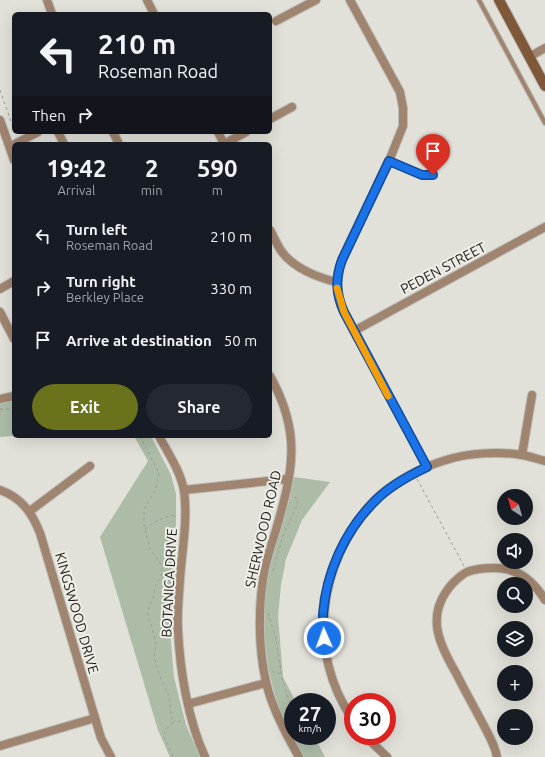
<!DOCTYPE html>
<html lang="en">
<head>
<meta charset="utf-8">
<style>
	body { margin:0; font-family:Ubuntu,sans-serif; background:#242831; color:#f1f3f6; height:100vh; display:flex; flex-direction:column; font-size:15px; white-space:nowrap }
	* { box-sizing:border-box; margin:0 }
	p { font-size:13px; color:#9ea1a6 }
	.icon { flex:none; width:22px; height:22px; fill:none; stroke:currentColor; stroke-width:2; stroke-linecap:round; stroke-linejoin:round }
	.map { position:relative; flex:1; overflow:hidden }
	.drawer { position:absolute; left:12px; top:142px; width:260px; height:296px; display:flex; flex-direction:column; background:#171b24; border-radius:6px; box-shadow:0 4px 16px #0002 }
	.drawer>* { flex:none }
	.guide { position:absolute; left:12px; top:12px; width:260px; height:122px; border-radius:6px; box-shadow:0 4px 16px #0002; background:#171b24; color:#f1f3f6; overflow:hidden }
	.needle { width:26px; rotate:323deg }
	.controls { position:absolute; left:497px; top:489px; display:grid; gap:8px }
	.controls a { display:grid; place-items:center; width:36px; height:36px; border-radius:50%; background:#171b24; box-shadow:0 4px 16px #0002; font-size:20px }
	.speed { position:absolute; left:284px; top:693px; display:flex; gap:8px; font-size:20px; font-weight:700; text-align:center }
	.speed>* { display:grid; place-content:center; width:52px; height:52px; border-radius:50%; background:#171b24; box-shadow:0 4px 16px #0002; line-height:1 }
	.speed small { font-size:10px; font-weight:400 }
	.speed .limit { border:6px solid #d22; background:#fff; color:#111 }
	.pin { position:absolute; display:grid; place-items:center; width:34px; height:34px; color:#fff; margin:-41px -17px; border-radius:50% 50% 50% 0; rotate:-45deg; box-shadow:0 0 4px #0007 }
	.pin .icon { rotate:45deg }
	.me { position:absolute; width:44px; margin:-22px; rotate:358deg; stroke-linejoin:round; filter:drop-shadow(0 0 3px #0008) }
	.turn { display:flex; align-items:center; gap:14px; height:84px; padding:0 20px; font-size:18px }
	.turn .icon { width:52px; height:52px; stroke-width:2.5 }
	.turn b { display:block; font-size:28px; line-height:34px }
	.then { display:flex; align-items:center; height:38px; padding:0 20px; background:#0003; gap:8px; font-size:15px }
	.eta { display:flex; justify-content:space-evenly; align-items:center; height:68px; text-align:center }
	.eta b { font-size:24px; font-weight:700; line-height:28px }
	.cta { display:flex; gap:8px; margin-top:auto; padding:8px 20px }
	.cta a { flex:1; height:46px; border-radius:24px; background:#6a731c; color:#fff; font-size:16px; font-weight:700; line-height:46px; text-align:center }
	.cta a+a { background:#242831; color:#f1f3f6 }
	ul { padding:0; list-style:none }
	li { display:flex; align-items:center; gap:12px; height:52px; padding:0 20px }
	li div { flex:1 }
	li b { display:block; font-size:15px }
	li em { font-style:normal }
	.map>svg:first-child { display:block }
	.green { fill:#acbca7 }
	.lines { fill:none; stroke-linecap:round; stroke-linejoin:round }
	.service-casing { stroke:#bebdb7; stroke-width:6 }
	.minor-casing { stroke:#bebdb7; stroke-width:10 }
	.secondary-casing { stroke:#bebdb7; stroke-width:12 }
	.path { stroke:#9c9c96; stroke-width:1; stroke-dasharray:3 3; stroke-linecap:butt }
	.service { stroke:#9f846f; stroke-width:4 }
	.minor { stroke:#9f846f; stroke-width:8 }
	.secondary { stroke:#7e5839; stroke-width:10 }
	.route-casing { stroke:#114b97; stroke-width:10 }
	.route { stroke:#1a73e8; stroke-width:7 }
	.slow { stroke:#f59e0b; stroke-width:7 }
	.labels { text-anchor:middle; stroke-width:4; stroke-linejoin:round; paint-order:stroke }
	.street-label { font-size:14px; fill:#1d1d1b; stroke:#eeede6 }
</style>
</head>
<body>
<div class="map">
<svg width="545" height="757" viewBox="0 0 545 757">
	<rect width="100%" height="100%" fill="#e1e0d9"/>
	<g class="green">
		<path d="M14 400V436L0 437V403Z"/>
		<path d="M134 436H151L171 475 176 494V523L169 620 174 677 186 725 200 757H170L158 730 100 537 148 461Z"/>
		<path d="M294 477 330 482 302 520 286 559 281 585 278 616 283 677 296 702H293V736H314L325 757H304C300 750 295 743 291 736 272 700 260 641 264 600 269 558 284 518 294 477Z"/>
	</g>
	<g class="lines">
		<defs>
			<path id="service" d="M479 0 545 123"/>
			<g id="minor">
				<path d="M47 0 52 14"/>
				<path d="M147 0 154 14"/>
				<path d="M350 0 400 92 403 108V126L389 161 342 260C335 279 336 294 344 312L427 467"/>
				<path d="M276 21 316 0"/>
				<path d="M529 57 545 48"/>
				<path d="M270 119 292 107"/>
				<path d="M0 120 14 160"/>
				<path d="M58 132 64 144"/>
				<path d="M113 132 119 144"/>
				<path d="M218 132 224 144"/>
				<path d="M15 144 38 132"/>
				<path d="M224 144 246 132"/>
				<path d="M389 161 422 175H433"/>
				<path d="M270 230C274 237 277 245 282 252 294 268 318 278 337 282"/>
				<path d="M0 289 14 281"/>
				<path d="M0 312 14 339"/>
				<path d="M354 331 545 227"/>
				<path d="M270 376C302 433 293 471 276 530 272 543 268 555 265 568 258 603 258 647 266 682 272 708 286 734 299 757"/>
				<path d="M0 399 14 396"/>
				<path d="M159 436C168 453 181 472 184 491 188 519 182 551 180 579 179 596 177 613 178 630 180 671 188 720 205 757"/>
				<path d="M522 455 532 395"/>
				<path d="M0 490C22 498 32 513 40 533L95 718 101 738 111 757"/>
				<path d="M184 490 288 479"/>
				<path d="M30 511 90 466"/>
				<path d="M188 704 266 683"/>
				<path d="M353 720C306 652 318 562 373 502 391 483 422 467 446 460 467 453 500 451 522 455 529 456 537 459 545 461"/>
				<path d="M365 736 387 757"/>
				<path d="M0 746 95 718"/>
				<path d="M497 757C495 745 488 734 483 724 474 707 465 691 457 675 439 643 424 615 453 583 456 580 463 574 467 572 477 568 496 567 506 569 524 573 536 585 545 600"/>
			</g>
			<path id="secondary" d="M499 0 545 86"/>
		</defs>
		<use href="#service" class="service-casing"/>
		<use href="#minor" class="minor-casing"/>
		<use href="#secondary" class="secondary-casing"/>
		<g class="path">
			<path d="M0 90 14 130"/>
			<path d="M0 409H14"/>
			<path d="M140 436 159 473 156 489 144 509V524L147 538 150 549 160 563 162 570 161 576 155 587 154 596 149 607 148 614 156 642 154 657 161 679 169 696 172 724 165 730 164 735 173 757"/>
			<path d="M417 479 464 566"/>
			<path d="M145 529C154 521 166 516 178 515"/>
			<path d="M273 571 282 539 289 522 296 508 298 499 292 496"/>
			<path d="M268 613 276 639 282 678 290 704V723"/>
			<path d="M272 671 275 673H280"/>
			<path d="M172 722 185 721"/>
		</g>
		<use href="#service" class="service"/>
		<use href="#minor" class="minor"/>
		<use href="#secondary" class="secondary"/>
	</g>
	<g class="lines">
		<defs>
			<path id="route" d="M324 638C324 630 323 622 323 614 326 573 345 531 374 502 388 487 408 476 427 467L344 312C336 294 335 279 342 260L389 161 422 175H433"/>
		</defs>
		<use href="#route" class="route-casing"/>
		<use href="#route" class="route"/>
		<path class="slow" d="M337 288 344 312 388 396"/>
	</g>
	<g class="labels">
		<g class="street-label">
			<text transform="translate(443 268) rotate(-28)" y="5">PEDEN STREET</text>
			<text transform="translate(263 529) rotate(-77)" y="5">SHERWOOD ROAD</text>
			<text transform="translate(169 583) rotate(-87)" y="5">BOTANICA DRIVE</text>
			<text transform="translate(77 613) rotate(74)" y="5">KINGSWOOD DRIVE</text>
		</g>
	</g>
</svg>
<div class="controls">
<a><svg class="needle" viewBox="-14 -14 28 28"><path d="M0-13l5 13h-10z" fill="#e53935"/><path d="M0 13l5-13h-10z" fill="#9ea1a6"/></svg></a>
<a><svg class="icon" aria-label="sound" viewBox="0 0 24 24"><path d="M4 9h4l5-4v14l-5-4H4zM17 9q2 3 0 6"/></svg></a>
<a><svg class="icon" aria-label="search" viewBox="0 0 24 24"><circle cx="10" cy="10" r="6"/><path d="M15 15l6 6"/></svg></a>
<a><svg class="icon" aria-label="layers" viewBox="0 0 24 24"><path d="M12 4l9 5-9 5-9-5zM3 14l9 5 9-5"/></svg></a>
<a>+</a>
<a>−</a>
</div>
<div class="speed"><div>27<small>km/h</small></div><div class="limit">30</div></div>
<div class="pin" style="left:433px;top:175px;background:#d93025"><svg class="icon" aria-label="arrive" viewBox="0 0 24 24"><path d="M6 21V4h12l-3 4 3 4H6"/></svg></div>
<svg class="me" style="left:324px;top:638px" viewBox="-20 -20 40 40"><circle r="17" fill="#1a73e8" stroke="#fff" stroke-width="3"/><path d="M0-11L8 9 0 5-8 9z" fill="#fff"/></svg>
<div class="guide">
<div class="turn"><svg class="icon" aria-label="left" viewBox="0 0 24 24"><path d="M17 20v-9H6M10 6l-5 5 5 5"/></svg><div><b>210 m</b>Roseman Road</div></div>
<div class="then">Then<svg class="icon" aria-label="right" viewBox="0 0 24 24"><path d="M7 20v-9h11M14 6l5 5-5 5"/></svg></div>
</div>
<section class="drawer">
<div class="eta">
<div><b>19:42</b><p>Arrival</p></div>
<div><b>2</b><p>min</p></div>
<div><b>590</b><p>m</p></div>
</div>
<ul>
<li><svg class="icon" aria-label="left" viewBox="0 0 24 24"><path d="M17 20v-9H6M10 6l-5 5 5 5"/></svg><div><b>Turn left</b><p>Roseman Road</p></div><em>210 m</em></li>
<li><svg class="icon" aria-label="right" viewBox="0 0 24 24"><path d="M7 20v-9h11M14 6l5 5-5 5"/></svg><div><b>Turn right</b><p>Berkley Place</p></div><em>330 m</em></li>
<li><svg class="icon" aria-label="arrive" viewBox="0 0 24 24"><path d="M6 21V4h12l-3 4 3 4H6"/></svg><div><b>Arrive at destination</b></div><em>50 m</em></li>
</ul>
<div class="cta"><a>Exit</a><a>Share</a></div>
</section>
</div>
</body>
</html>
